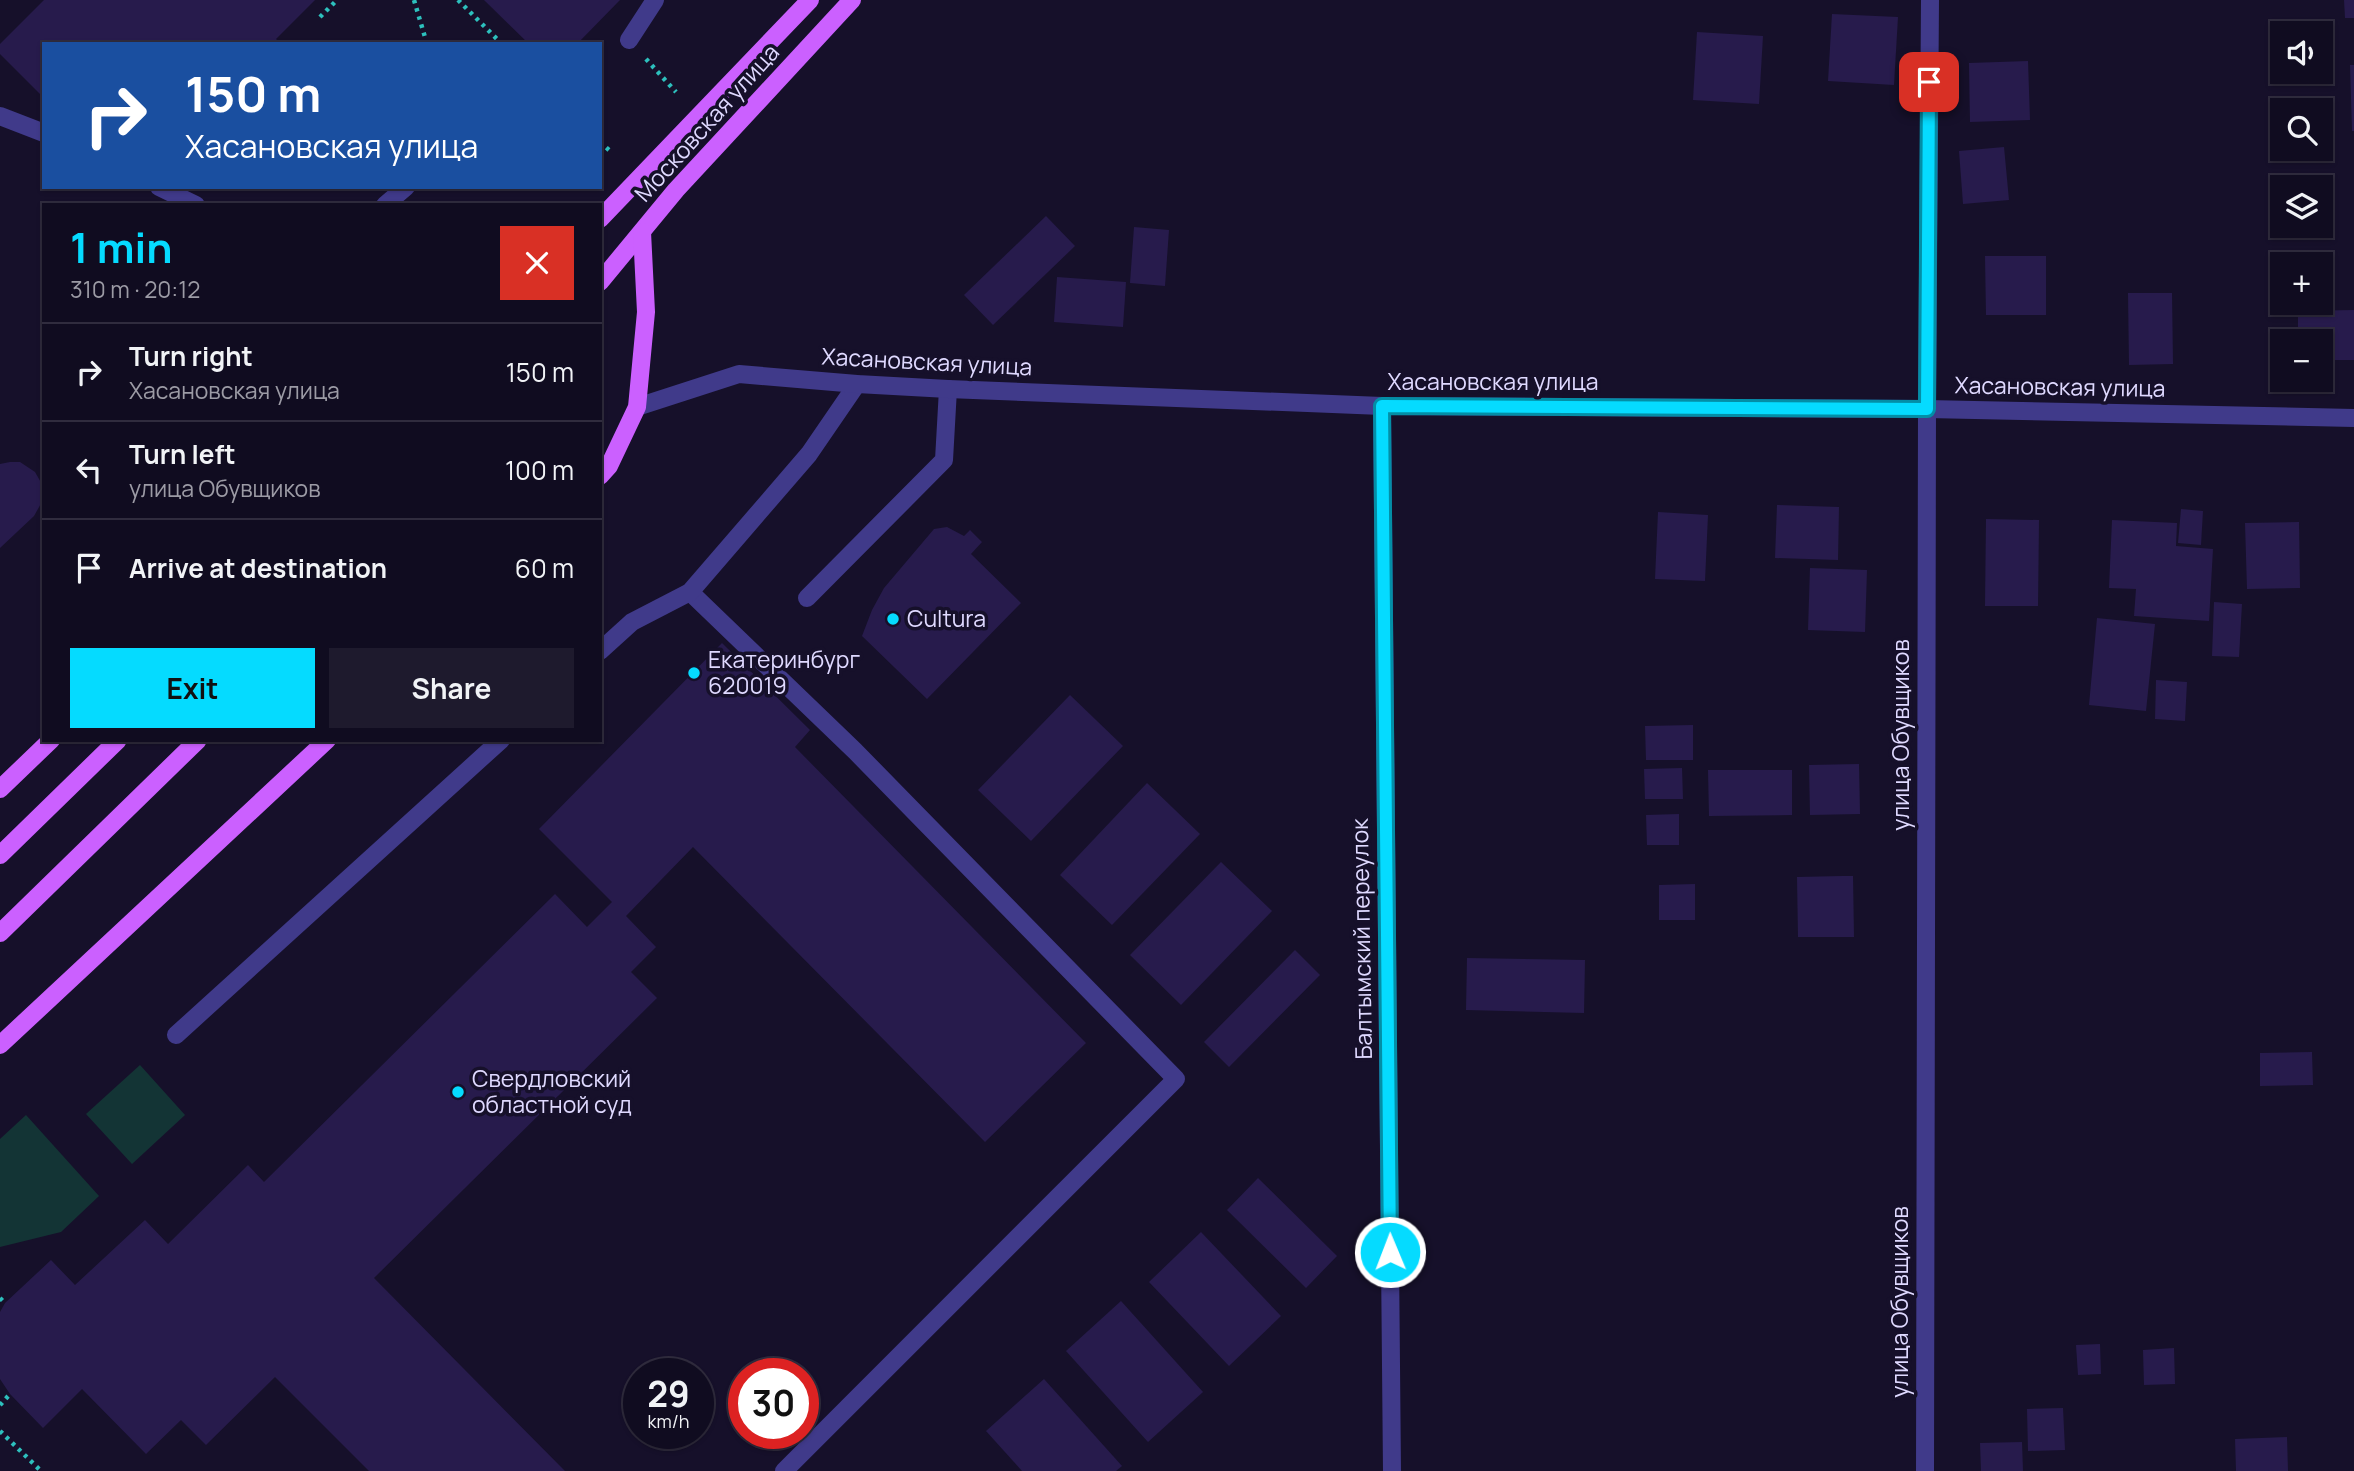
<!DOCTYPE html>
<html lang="en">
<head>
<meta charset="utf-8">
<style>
	body { margin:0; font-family:Manrope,sans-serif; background:#1e1a2d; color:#f1f3f6; height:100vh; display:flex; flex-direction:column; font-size:26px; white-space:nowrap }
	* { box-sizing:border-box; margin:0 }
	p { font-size:23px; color:#9c9ba5 }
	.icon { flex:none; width:38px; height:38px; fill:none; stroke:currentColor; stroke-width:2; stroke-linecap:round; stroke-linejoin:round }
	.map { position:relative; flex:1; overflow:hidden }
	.details { position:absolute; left:42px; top:203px; width:560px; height:539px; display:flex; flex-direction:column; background:#100c20; border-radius:0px; box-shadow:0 2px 5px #0004,0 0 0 2px #302c3e }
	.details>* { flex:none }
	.top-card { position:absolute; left:42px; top:42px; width:560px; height:147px; border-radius:0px; box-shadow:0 2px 5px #0004,0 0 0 2px #302c3e; background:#1a4fa0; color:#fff; overflow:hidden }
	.buttons { position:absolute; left:2270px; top:21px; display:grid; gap:14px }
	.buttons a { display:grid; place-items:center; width:63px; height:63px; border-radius:0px; background:#100c20; box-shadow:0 2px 5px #0004,0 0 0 2px #302c3e; font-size:35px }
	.speed { position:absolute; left:623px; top:1358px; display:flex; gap:14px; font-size:35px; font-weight:700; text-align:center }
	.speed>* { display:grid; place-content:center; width:91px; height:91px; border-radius:50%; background:#100c20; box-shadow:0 2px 5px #0004,0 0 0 2px #302c3e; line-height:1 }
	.speed small { font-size:18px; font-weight:400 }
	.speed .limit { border:10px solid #d22; background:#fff; color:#111 }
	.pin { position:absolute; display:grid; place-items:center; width:60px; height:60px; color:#fff; margin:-30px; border-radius:14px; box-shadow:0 4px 10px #0006 }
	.me { position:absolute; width:77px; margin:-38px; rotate:359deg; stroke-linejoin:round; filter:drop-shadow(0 0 5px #0008) }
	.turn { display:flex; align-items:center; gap:24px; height:147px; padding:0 28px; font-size:32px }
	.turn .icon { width:91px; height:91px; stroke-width:2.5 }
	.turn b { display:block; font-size:49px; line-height:60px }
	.round { display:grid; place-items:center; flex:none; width:74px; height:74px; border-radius:0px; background:#1e1a2d }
	.headline { display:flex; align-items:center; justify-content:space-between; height:119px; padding:0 28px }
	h1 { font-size:42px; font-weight:700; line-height:52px; color:#05dbff }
	.cta { display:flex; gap:14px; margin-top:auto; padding:14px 28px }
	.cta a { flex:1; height:80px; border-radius:0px; background:#05dbff; color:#111; font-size:28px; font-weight:700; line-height:80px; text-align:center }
	.cta a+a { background:#1e1a2d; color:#f1f3f6 }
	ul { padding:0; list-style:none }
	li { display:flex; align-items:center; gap:21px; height:98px; padding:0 28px; border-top:2px solid #302c3e }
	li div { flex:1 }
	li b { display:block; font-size:26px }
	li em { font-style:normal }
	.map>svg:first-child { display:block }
	.green { fill:#133435 }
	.building { fill:#271b4c }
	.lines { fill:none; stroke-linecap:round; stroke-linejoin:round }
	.path { stroke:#2dc0bd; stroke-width:4.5; stroke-dasharray:3.5 5; stroke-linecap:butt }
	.lane { stroke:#403a8a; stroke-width:18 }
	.street { stroke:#403a8a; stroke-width:18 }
	.primary { stroke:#cb60ff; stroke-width:18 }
	.route-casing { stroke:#038ea6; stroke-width:18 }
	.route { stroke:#05dbff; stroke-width:12 }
	.poi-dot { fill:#05dbff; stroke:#16102a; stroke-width:2.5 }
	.labels { text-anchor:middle; stroke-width:7; stroke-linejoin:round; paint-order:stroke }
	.street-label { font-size:23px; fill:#dfd9ff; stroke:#16102a }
	.poi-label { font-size:23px; fill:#dfd9ff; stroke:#16102a; text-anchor:start }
</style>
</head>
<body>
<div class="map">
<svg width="2354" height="1471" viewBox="0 0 2354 1471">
	<rect width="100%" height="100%" fill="#16102a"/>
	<g class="green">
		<path d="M140 1065 185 1115 132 1164 86 1114Z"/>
		<path d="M26 1115 99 1196 61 1232 0 1247V1139Z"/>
	</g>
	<g class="building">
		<path d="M44 0H315L276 39 281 44H44V98L0 54V44Z"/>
		<path d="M484 0H620L577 44H529Z"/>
		<path d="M2344 0H2354V18H2345Z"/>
		<path d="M1832 14 1898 17 1894 85 1828 81Z"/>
		<path d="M1697 32 1763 36 1759 104 1693 100Z"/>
		<path d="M2028 61 2030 120 1970 122 1969 63Z"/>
		<path d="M2350 65H2354V131H2352Z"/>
		<path d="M2004 147 2009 200 1963 204 1959 151Z"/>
		<path d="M1046 216 1075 246 993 325 964 295Z"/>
		<path d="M1134 227 1169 230 1165 286 1130 283Z"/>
		<path d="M1985 256H2046V315H1986Z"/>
		<path d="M1057 277 1126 282 1123 327 1054 322Z"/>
		<path d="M2128 293H2172L2173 364 2129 365Z"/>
		<path d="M2354 310V360H2320V341H2298V311Z"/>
		<path d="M10 462H20L35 472 43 486V500L34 516 0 548V464Z"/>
		<path d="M1777 505 1839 507 1838 560 1775 558Z"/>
		<path d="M2181 509 2203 511 2201 545 2178 543Z"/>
		<path d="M1658 512 1708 515 1705 581 1655 579Z"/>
		<path d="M1986 519 2039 520 2038 606H1985Z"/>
		<path d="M2112 520 2177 523 2176 546 2213 549 2209 621 2134 616 2136 589 2109 588Z"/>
		<path d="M2299 522 2300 588 2247 589 2245 523Z"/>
		<path d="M947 527 964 536 970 530 982 542 971 554 1021 603 927 699 862 636 872 610 884 588 934 529Z"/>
		<path d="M1810 568 1867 570 1865 632 1808 630Z"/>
		<path d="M2214 602 2242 604 2239 657 2212 656Z"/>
		<path d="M2097 618 2155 624 2146 711 2089 705Z"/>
		<path d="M722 643 810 730 795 747 1086 1043 985 1142 693 847 626 916 656 947 631 972 657 998 374 1278 565 1471H369L275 1377 206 1445 181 1420 146 1454 82 1389 43 1428 10 1394 0 1379V1312L5 1303 51 1260 75 1285 145 1220 168 1244 248 1165 264 1182 555 894 587 927 612 902 539 829Z"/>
		<path d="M2156 680 2187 682 2185 721 2155 719Z"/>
		<path d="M1070 695 1123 746 1031 841 978 790Z"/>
		<path d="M1693 725V760H1646L1645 726Z"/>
		<path d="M1859 764 1860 814 1810 815 1809 765Z"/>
		<path d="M1682 768 1683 799H1645L1644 769Z"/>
		<path d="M1708 770H1792V815L1709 816Z"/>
		<path d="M1147 783 1200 834 1112 925 1060 875Z"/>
		<path d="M1679 814V845H1647L1646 815Z"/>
		<path d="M1221 862 1272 911 1181 1005 1130 955Z"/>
		<path d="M1842 876H1853L1854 937H1798L1797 877Z"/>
		<path d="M1695 884V920H1659V885Z"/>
		<path d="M1295 950 1320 975 1229 1067 1204 1042Z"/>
		<path d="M1467 958 1585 960 1584 1013 1466 1010Z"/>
		<path d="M2312 1052 2313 1085 2260 1086V1053Z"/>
		<path d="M1258 1178 1337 1256 1306 1288 1227 1210Z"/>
		<path d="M1201 1232 1281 1316 1229 1366 1149 1282Z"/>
		<path d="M1121 1301 1203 1392 1148 1442 1066 1351Z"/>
		<path d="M2100 1344 2101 1374 2078 1375 2076 1345Z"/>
		<path d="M2174 1348 2175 1384 2144 1385 2143 1350Z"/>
		<path d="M1044 1379 1122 1466 1116 1471H1022L986 1431Z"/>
		<path d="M2063 1408 2065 1450 2028 1451 2027 1409Z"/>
		<path d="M2287 1437 2288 1471H2236L2235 1439Z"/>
		<path d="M2022 1442 2023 1471H1981L1980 1443Z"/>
	</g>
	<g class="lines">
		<g class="path">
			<path d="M414 0 427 44"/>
			<path d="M458 0 502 44"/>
			<path d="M320 17 337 0"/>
			<path d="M646 59 676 92"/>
			<path d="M600 142 610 151"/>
			<path d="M0 1298 5 1303"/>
			<path d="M0 1405 10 1394"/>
			<path d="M0 1431 41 1471"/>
		</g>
		<g class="lane">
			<path d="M629 40 655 0"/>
			<path d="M0 116 44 133"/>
			<path d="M159 187 196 205"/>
			<path d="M385 205 406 187"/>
			<path d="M690 592 855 751 1176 1079 784 1471"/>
			<path d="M807 598 944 460 948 389"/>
			<path d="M600 651 632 622 690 592 809 454 857 384"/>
			<path d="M176 1035 501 740"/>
		</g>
		<g class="street">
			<path d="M1382 406 1392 1471"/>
			<path d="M637 407 739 374 857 384 948 389 1382 406 1927 409 2354 418"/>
			<path d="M1925 1471 1927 409 1930 0"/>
		</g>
		<g class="primary">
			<path d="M600 219 810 0"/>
			<path d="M600 282 676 190 852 0"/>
			<path d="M600 476 609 466 637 407 646 312 642 232"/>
			<path d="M0 789 51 740"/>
			<path d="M0 855 118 740"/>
			<path d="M0 933 198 740"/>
			<path d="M0 1045 327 740"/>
		</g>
	</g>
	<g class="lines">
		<defs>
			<path id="route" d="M1390 1252 1382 406 1927 409 1929 82"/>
		</defs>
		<use href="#route" class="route-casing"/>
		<use href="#route" class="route"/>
	</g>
	<g class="poi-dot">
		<circle cx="893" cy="619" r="7"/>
		<circle cx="694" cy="673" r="7"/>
		<circle cx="458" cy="1092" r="7"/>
	</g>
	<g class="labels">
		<g class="street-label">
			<text transform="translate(707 123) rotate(-48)" y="8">Московская улица</text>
			<text transform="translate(927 362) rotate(3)" y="8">Хасановская улица</text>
			<text x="1493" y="390">Хасановская улица</text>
			<text transform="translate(2060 387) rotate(1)" y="8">Хасановская улица</text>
			<text transform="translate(1901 735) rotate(-90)" y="8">улица Обувщиков</text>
			<text transform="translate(1362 939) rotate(-91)" y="8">Балтымский переулок</text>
			<text transform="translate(1900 1302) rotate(-90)" y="8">улица Обувщиков</text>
		</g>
		<g class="poi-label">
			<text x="907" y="627">Cultura</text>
			<text x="708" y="668">Екатеринбург<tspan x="708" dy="26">620019</tspan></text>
			<text x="472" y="1087">Свердловский<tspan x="472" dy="26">областной суд</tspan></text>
		</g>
	</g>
</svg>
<div class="buttons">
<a><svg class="icon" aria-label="sound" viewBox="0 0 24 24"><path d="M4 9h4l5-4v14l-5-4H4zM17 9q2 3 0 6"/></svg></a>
<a><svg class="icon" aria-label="search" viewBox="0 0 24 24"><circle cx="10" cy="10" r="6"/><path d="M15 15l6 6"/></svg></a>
<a><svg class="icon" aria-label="layers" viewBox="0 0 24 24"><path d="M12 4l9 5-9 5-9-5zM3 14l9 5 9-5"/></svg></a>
<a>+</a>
<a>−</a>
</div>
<div class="speed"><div>29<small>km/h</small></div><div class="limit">30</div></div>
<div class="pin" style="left:1929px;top:82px;background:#d93025"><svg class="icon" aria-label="arrive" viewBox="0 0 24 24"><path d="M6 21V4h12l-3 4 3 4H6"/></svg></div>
<svg class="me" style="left:1390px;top:1252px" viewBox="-20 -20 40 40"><circle r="17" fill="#05dbff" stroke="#fff" stroke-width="3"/><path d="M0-11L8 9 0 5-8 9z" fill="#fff"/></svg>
<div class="top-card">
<div class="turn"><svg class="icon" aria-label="right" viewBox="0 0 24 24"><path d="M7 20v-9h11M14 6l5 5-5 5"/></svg><div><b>150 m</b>Хасановская улица</div></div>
</div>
<section class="details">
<div class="headline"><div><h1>1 min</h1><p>310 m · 20:12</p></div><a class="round" style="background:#d93025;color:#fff"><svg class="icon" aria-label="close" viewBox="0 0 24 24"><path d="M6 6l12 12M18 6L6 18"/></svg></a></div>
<ul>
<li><svg class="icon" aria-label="right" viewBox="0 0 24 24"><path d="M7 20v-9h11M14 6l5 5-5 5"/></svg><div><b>Turn right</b><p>Хасановская улица</p></div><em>150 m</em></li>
<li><svg class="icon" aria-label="left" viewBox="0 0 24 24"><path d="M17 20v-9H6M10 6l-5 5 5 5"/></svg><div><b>Turn left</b><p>улица Обувщиков</p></div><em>100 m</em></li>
<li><svg class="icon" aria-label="arrive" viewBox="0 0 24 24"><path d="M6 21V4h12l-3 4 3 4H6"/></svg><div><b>Arrive at destination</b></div><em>60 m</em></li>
</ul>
<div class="cta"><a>Exit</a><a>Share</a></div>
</section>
</div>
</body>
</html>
